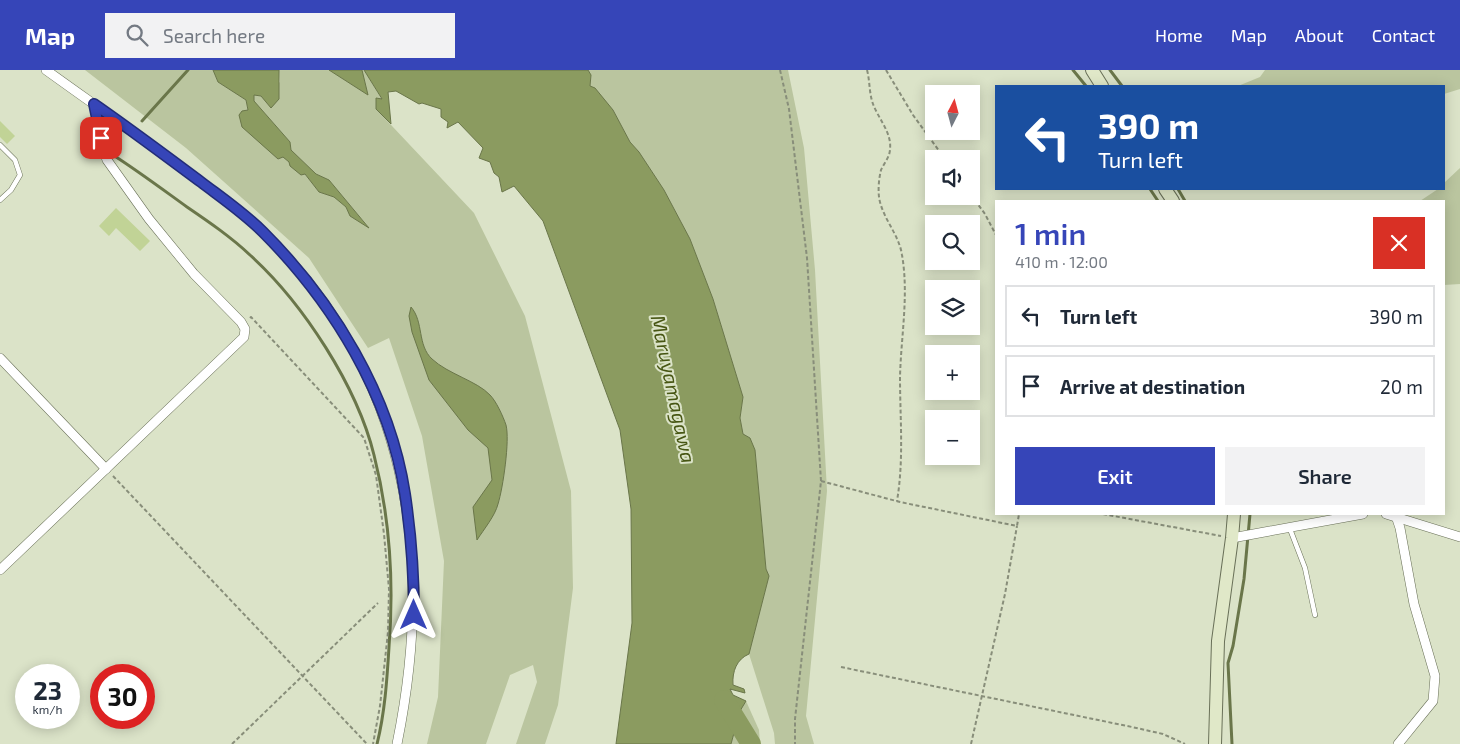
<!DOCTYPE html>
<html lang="en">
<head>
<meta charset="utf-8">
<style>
	body { margin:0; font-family:"Exo 2",sans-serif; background:#f2f2f3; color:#1f2937; height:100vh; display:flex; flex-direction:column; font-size:19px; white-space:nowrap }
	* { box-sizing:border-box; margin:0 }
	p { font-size:16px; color:#747a83 }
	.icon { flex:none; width:28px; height:28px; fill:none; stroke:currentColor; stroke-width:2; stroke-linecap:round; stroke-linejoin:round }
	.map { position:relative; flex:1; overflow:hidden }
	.side { position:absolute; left:995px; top:130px; width:450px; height:315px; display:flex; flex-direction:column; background:#fff; border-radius:0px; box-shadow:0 2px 12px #0003 }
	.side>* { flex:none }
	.hud { position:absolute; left:995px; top:15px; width:450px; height:105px; border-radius:0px; box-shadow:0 2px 12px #0003; background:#1a4fa0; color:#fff; overflow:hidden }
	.needle { width:32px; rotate:6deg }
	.controls { position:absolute; left:925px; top:15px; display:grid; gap:10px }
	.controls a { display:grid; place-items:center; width:55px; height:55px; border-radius:0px; background:#fff; box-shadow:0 2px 12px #0003; font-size:25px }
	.speed { position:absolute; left:15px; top:594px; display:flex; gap:10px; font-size:25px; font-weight:700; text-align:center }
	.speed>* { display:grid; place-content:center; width:65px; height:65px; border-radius:50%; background:#fff; box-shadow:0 2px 12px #0003; line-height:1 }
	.speed small { font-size:12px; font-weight:400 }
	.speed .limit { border:8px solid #d22; background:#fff; color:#111 }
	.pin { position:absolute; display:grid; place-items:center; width:42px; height:42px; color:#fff; margin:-21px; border-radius:10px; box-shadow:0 2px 8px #0006 }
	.me { position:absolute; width:55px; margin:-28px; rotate:0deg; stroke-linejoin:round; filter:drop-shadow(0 0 4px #0008) }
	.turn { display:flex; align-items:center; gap:18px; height:105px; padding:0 20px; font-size:22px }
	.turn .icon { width:65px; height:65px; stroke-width:2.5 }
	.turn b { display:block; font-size:35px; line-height:42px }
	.round { display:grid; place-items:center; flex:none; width:52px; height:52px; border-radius:0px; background:#f2f2f3 }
	.overview { display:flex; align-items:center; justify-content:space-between; height:85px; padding:0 20px }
	h1 { font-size:30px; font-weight:600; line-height:38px; color:#3645b8 }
	.action { display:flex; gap:10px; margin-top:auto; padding:10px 20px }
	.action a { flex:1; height:58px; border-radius:0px; background:#3645b8; color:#fff; font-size:20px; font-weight:600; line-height:58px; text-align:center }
	.action a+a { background:#f2f2f3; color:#1f2937 }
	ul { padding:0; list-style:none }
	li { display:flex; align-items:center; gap:15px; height:62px; margin:0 10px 8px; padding:0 10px; border:2px solid #e0e1e3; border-radius:0px }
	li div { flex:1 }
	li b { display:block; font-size:19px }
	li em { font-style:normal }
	header { display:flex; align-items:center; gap:30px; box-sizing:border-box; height:70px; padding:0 25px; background:#3645b8; color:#fff }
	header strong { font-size:24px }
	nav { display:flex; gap:28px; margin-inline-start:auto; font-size:18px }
	.search { width:350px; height:45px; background:#f2f2f3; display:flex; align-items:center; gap:12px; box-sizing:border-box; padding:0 18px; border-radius:0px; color:#747a83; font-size:19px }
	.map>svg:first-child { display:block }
	.green { fill:#bac59f }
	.water { fill:#8b9b60; stroke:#6a764a }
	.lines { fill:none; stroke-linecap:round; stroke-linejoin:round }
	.stream { stroke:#6a764a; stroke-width:3 }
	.river { stroke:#8b9b60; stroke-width:20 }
	.building { fill:#c1d396 }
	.lane-casing { stroke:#697058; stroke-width:5.5 }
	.street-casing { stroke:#697058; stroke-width:10 }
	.secondary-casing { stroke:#697058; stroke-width:14 }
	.path { stroke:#888e7a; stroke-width:2; stroke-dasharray:4 2.5; stroke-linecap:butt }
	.lane { stroke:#fff; stroke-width:4.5 }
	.street { stroke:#fff; stroke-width:9 }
	.secondary { stroke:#e0e8c8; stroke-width:12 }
	.route-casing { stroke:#232d78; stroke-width:12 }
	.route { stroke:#3645b8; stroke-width:9 }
	.labels { text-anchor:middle; stroke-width:4; stroke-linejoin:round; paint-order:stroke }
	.water-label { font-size:20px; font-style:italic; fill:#475613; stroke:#dbe3c8 }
</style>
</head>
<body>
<header>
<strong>Map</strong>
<div class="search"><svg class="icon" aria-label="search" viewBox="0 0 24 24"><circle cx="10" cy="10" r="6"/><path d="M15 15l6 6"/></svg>Search here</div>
<nav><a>Home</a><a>Map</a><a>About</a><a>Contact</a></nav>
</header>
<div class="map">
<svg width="1460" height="674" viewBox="0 0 1460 674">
	<rect width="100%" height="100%" fill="#dbe3c8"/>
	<g class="green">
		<path d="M85 0H213L218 12 246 30 248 41 278 89 283 86 305 104 319 122 334 127 346 137 350 146 368 156 329 110 316 104 291 80 290 72 254 31V25L261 26 280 12 279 0H329L367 24 362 0H364L382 30 376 28V39L474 143 525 246 571 421 573 518 558 635 545 674H516L537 612 533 595 510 605 486 674H427L438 627 444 491 422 366 389 268 368 278 309 188 186 78Z"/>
		<path d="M588 0H788L804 78 815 200 827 421 806 646 814 674H775L774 663 749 584 769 506 766 499 755 380 743 365 740 348 743 327 713 229 690 169 664 120 639 82 630 72 613 40 590 16 591 5Z"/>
		<path d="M1265 0H1460V19L1444 24V16H1238L1260 7Z"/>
		<path d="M1460 98V214L1444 215V131H1420L1438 119H1444V113Z"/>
		<path d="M746 631 759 660 760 674H731L740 641Z"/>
	</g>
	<g class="water">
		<path d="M213 0H279V29L271 38 261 26 254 25V31L290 72 291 80 316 104 329 110 369 158 350 146 346 137 334 127 319 122 305 104 301 105 290 96 289 92 283 87 278 89 242 57 239 45 242 41 248 40 246 30 218 12Z"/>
		<path d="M329 0H362L368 25Z"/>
		<path d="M364 0H588L591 5 590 16 595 18 613 40 630 72 639 82 664 120 690 169 713 229 743 327 740 348 743 364 750 368 755 380 766 499 769 506 749 584C737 589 732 601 733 615L744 619 745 623 730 619 733 625 746 631 740 641 731 674H616L632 553 631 439 620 360 543 151 514 116 502 122 499 107 494 103 490 92 479 88 483 78 458 52 447 58 448 52 441 47V39L422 33 419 34 396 21 388 22 391 54 376 39V28L382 29Z"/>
		<path d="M411 237C424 252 417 275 432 289 448 304 477 311 490 325 496 331 503 346 506 355 510 370 503 418 498 434 495 446 484 459 477 470L473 437 492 410 488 378 468 360 429 310 412 262 409 246Z"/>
	</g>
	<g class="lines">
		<g class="stream">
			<path d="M1073 0 1086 16"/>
			<path d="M1110 0 1122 16"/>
			<path d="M142 51 188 0"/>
			<path d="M113 85C138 101 162 119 187 137 209 152 231 167 250 185 303 233 357 316 374 385 390 448 394 513 389 577 387 609 385 642 377 674"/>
			<path d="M1150 119 1158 131"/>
			<path d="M1178 119 1185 131"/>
			<path d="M1232 674 1228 593 1233 576 1244 509 1250 444"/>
		</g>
		<path class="river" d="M724 630 751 674"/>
	</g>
	<g class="building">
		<path d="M0 51 15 66 7 74 0 67Z"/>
		<path d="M116 138 150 171 140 181 116 158 109 166 99 156Z"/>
	</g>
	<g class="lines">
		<defs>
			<g id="lane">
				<path d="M0 75 15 90 20 105 11 120 0 130"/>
				<path d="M1290 459 1305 498 1315 545"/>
			</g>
			<g id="street">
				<path d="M46 0C96 36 145 70 194 107 217 124 241 141 262 161 407 301 436 483 397 674"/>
				<path d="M0 288 106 399"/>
				<path d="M1386 444 1460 467"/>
				<path d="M1396 446 1400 458 1414 534 1435 606 1433 631 1398 674"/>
				<path d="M1232 468 1363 444"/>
				<path d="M0 500 244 267 245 259 241 252 194 204 149 149 107 90 104 81 94 34"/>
			</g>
			<g id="secondary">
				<path d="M1092 0 1102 16"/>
				<path d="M1165 119 1173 131"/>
				<path d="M1215 674 1218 571 1232 468 1234 444"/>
			</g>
		</defs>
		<use href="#lane" class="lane-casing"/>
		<use href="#street" class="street-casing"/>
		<use href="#secondary" class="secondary-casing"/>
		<g class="path">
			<path d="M780 0 789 39 807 188 821 411 795 649V674"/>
			<path d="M867 0C870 11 869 23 873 34 878 48 892 63 890 79 890 87 884 93 881 100 879 108 878 118 879 127 882 148 899 164 902 185 909 225 901 266 900 307 900 349 904 389 897 431"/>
			<path d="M886 0 913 45 945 89"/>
			<path d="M971 125 985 144 996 165"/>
			<path d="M250 248 251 247 364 368 376 405 384 464 389 519 388 562 380 636 373 674"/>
			<path d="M113 406 367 674"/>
			<path d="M821 411 900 432 1017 456 1019 444"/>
			<path d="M1103 444 1221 466"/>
			<path d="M841 597 1132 657 1163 664 1185 674"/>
			<path d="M232 674 378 533"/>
			<path d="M971 674 1005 524 1017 456"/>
		</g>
		<use href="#lane" class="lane"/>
		<use href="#street" class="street"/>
		<use href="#secondary" class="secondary"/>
	</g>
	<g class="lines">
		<defs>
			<path id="route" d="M101 68 94 34C130 59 166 86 201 112 222 128 244 143 263 162 333 232 390 325 405 424 411 464 414 504 414 545"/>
		</defs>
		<use href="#route" class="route-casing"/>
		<use href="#route" class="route"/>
	</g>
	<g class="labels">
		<g class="water-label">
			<text transform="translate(673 319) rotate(78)" y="7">Maruyamagawa</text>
		</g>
	</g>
</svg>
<div class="controls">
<a><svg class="needle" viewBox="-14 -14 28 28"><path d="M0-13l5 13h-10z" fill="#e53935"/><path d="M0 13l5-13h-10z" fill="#747a83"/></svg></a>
<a><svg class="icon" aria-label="sound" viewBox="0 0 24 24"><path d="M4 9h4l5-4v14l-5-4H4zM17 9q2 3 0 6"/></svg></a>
<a><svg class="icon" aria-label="search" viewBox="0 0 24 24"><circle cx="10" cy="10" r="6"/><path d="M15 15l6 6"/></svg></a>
<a><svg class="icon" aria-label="layers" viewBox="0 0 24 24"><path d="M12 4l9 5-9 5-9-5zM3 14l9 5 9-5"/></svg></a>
<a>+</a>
<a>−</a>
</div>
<div class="speed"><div>23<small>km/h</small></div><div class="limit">30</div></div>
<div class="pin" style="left:101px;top:68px;background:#d93025"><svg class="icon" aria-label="arrive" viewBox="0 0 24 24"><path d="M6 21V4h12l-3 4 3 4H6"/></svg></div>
<svg class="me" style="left:414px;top:545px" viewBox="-20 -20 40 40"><path d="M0-17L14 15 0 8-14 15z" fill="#3645b8" stroke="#fff" stroke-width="4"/></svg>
<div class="hud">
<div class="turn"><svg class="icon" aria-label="left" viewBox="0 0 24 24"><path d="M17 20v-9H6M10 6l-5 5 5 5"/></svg><div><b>390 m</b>Turn left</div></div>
</div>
<section class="side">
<div class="overview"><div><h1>1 min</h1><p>410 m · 12:00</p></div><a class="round" style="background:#d93025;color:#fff"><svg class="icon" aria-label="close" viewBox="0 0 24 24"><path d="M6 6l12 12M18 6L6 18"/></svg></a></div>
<ul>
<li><svg class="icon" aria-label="left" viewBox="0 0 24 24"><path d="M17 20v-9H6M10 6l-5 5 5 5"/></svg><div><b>Turn left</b></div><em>390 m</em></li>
<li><svg class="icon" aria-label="arrive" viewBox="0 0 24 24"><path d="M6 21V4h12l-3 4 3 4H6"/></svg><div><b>Arrive at destination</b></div><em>20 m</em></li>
</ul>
<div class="action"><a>Exit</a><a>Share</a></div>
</section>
</div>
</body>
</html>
